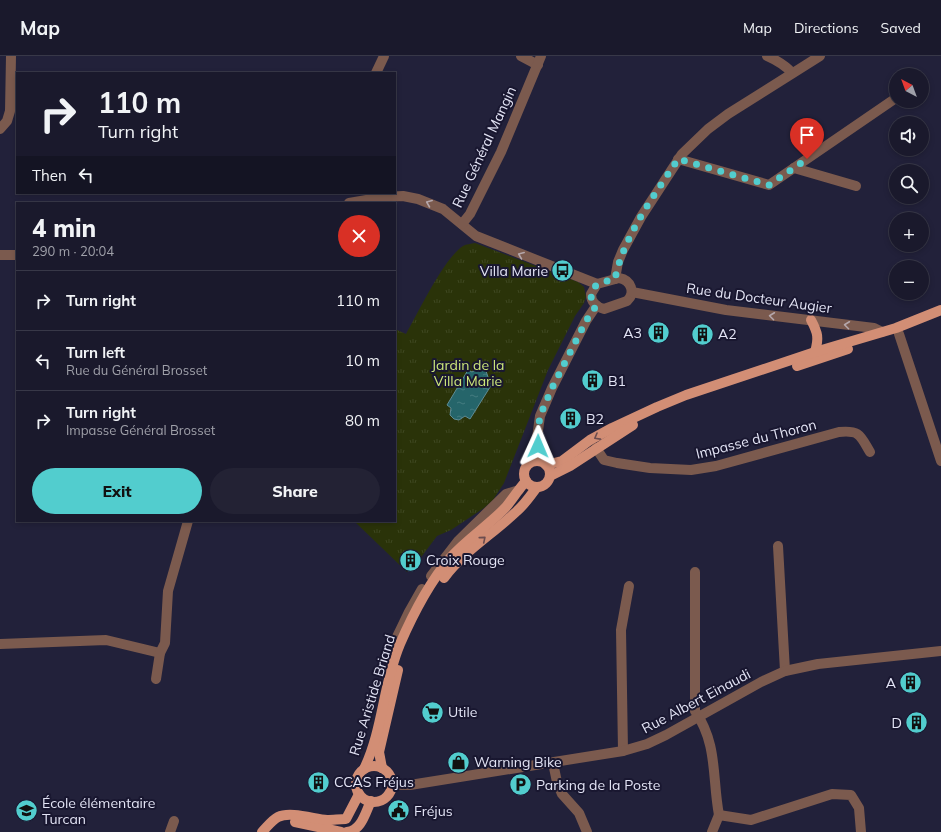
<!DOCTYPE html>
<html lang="en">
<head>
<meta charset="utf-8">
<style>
	body { margin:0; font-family:Mulish,sans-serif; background:#232234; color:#f1f3f6; height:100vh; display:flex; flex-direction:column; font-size:15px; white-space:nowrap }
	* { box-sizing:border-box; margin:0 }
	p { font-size:13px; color:#9fa0a9 }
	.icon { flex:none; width:22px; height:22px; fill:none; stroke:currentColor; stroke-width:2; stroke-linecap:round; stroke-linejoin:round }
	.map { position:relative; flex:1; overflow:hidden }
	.details { position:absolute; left:16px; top:146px; width:380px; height:320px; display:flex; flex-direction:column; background:#1a192c; border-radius:0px; box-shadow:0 2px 6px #0003,0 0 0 1px #383848 }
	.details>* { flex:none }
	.hud { position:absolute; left:16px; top:16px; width:380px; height:122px; border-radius:0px; box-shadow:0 2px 6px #0003,0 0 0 1px #383848; background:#1a192c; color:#f1f3f6; overflow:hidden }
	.needle { width:26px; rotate:319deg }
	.tools { position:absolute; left:889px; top:12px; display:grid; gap:8px }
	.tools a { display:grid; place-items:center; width:40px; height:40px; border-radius:50%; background:#1a192c; box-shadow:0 2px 6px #0003,0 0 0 1px #383848; font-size:20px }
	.pin { position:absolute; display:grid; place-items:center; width:34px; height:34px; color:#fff; margin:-41px -17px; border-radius:50% 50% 50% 0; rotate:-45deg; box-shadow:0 0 4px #0007 }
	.pin .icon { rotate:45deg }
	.me { position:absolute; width:44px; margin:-22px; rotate:1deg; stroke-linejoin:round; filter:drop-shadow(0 0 3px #0008) }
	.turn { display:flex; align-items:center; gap:14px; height:84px; padding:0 16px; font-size:18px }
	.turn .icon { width:52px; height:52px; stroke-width:2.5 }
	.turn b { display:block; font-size:28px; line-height:34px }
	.then { display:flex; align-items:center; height:38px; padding:0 16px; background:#0003; gap:8px; font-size:15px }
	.round { display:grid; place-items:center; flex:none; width:42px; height:42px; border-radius:21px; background:#232234 }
	.headline { display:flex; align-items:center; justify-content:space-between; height:68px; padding:0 16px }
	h1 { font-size:24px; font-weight:800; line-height:30px }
	.action { display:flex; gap:8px; margin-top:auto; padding:8px 16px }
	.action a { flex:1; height:46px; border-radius:24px; background:#52cdce; color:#111; font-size:16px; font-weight:800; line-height:46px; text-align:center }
	.action a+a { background:#232234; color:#f1f3f6 }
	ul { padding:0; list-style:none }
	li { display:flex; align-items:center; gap:12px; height:60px; padding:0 16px; border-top:1px solid #383848 }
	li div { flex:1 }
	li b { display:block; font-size:15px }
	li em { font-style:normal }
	header { display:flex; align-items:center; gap:24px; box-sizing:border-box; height:56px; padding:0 20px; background:#1a192c; border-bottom:1px solid #383848 }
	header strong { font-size:19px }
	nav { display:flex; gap:22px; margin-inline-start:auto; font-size:14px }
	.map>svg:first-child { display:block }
	.park { fill:url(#park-tufts) }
	.water { fill:url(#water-ripples); stroke:#5e8b94 }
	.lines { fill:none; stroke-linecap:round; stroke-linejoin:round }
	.minor { stroke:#7b5a4e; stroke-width:10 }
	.major { stroke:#d28e75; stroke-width:10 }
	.oneway { stroke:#b4a6aa }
	.oneway2 { stroke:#6c4d4f }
	.route { stroke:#52cdce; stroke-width:7; stroke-dasharray:0 12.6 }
	.labels { text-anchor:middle; stroke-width:4; stroke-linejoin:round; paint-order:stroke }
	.street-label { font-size:14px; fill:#e3e4f5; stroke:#191730 }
	.poi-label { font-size:14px; fill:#e3e4f5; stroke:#191730; text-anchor:start }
	.park-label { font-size:14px; fill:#cce67a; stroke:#191730 }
</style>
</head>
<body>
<header>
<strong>Map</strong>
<nav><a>Map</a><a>Directions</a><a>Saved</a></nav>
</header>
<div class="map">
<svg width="941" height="776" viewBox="0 0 941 776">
	<defs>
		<pattern id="park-tufts" width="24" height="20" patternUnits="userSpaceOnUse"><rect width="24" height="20" fill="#2a3309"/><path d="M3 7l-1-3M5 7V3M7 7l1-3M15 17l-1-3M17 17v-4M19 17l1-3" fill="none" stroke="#3e4721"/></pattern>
		<pattern id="water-ripples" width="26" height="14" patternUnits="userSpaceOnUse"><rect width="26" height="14" fill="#25656a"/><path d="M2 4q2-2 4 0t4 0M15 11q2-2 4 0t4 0" fill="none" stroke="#447b80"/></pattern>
	</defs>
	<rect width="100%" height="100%" fill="#22213a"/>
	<path class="park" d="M475 187 578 226 584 231 586 241 584 247 575 260 548 314 504 427 493 444 484 452 451 474 437 480 422 500 407 516 354 465H395V273L406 278C418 257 444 202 463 190 466 188 471 188 475 187Z"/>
	<path class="water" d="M479 312 486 315 488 321 487 325 492 328 470 363 465 360 459 364 454 363 450 359 451 352 447 349 468 314 472 316Z"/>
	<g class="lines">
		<g class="minor">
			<path d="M521 0 538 9"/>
			<path d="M767 0C776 4 786 10 792 17"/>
			<path d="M376 17 384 0"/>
			<path d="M0 73 7 65 10 55 11 0"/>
			<path d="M678 103 769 129 896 42"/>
			<path d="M794 112 856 130"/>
			<path d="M349 147 384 141 403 140 418 143 443 153 476 180 597 228"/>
			<path d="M462 168 470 158 501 96 541 0"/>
			<path d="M0 199H17"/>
			<path d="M619 222C631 224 636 237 627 245L604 253C596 251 591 246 591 238L597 228Z"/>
			<path d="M615 223 618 206 623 194 641 161 682 98 708 73 728 58 820 0"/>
			<path d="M632 236 726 254 874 272 882 276"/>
			<path d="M899 278 941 405"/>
			<path d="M596 392 604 404 617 407 650 412 691 414 716 410 839 376C860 374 860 379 870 396"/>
			<path d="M541 405 537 382 540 360 552 332 586 265 596 250"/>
			<path d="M778 490 785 615"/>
			<path d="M695 516V655C718 688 712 722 719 759"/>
			<path d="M431 520 458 485 506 438 519 434"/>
			<path d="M0 588 106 584 160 597"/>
			<path d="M399 590 396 583 409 556 422 533"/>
			<path d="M156 623 160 597 165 587 168 535 188 465"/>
			<path d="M623 695 621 574 629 530"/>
			<path d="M553 707 557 726 562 738 579 757 587 776"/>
			<path d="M391 729H410L623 695 647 688 666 679 761 626 785 615 818 608 941 595"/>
			<path d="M170 776 174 765"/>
			<path d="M712 776 719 759 751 764 832 738 851 739 859 752 861 776"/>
		</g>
		<g class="major">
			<path d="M811 264C818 277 819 282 815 296"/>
			<path d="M797 310 848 293"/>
			<circle cx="537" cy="418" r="13"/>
			<path d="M546 409 562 405 590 384 612 372 657 351 686 339 815 296 896 272 941 254"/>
			<path d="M550 420 570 410 633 369"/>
			<path d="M444 522C464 495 493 478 517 455 525 448 531 439 537 431"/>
			<circle cx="374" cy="728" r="18"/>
			<path d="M382 712 379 696 398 614"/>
			<path d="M364 713C383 674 383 628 400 588 413 558 429 527 450 502 467 483 489 469 506 451 513 442 519 433 526 425"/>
			<path d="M295 766 341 776"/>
			<path d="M262 776C267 771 272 764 278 761 290 755 314 763 327 764 333 764 340 763 346 763L359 738"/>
			<path d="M347 776C362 774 365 757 371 745"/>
		</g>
	</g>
	<defs><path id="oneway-chevron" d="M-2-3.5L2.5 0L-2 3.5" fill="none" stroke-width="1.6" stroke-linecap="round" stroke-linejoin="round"/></defs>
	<g class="oneway">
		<use href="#oneway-chevron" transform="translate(429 147) rotate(-158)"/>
		<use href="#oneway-chevron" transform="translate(521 199) rotate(-158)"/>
		<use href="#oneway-chevron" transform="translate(772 260) rotate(-173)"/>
		<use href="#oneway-chevron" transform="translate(847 269) rotate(-173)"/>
	</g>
	<g class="oneway2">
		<use href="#oneway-chevron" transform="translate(597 381) rotate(151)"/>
		<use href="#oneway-chevron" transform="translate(483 483) rotate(-40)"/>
	</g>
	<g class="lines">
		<path class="route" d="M538 390 537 382 540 360 552 332 586 265 596 250 591 241C591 227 604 226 615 223 624 179 654 140 678 103L769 129 807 103"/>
	</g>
	<defs>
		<symbol id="bus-disc" viewBox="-11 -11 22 22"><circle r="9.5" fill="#52cdce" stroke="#191730"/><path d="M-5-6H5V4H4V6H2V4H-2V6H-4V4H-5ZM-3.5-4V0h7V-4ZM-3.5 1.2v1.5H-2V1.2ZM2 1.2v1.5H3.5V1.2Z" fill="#111"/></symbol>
		<symbol id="building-disc" viewBox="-11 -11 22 22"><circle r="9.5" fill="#52cdce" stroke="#191730"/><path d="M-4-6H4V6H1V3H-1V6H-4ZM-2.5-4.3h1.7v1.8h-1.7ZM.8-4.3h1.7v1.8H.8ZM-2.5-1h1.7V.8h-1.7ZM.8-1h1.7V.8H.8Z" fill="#111"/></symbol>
		<symbol id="supermarket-disc" viewBox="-11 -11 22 22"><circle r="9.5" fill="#52cdce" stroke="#191730"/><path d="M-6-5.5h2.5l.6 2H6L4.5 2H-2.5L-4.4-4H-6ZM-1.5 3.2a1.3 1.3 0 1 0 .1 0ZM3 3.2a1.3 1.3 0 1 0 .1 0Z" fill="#111"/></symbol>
		<symbol id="shop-disc" viewBox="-11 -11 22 22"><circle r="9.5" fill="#52cdce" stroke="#191730"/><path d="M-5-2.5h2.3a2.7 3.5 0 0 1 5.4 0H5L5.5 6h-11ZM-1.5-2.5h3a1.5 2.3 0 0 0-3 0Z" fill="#111"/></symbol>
		<symbol id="parking-disc" viewBox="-11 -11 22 22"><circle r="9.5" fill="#52cdce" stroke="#191730"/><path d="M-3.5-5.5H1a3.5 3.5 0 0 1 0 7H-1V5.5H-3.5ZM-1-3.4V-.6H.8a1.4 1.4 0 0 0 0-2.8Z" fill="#111"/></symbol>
		<symbol id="school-disc" viewBox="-11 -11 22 22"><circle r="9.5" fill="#52cdce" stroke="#191730"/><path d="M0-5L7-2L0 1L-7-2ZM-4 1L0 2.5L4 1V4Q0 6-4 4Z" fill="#111"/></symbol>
		<symbol id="civic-disc" viewBox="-11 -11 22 22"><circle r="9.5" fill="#52cdce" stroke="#191730"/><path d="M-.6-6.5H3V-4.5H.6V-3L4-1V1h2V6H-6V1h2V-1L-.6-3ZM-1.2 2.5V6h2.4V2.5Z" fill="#111"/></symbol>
	</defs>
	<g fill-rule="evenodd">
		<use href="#bus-disc" x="550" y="202" width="25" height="25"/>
		<use href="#building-disc" x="646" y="264" width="25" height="25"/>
		<use href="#building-disc" x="690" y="266" width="25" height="25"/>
		<use href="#building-disc" x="580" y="312" width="25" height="25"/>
		<use href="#building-disc" x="558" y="350" width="25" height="25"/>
		<use href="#building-disc" x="398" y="492" width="25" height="25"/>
		<use href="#building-disc" x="898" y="614" width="25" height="25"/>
		<use href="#supermarket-disc" x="420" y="644" width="25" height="25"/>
		<use href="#building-disc" x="904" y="654" width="25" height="25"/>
		<use href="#shop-disc" x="446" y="694" width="25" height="25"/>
		<use href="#building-disc" x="306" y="714" width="25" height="25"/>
		<use href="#parking-disc" x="508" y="716" width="25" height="25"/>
		<use href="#school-disc" x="14" y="742" width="25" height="25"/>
		<use href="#civic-disc" x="386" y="742" width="25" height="25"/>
	</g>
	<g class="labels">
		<g class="street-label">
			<text transform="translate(484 91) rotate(-65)" y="5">Rue Général Mangin</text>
			<text transform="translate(759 242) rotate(8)" y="5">Rue du Docteur Augier</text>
			<text transform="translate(756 383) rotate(-14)" y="5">Impasse du Thoron</text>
			<text transform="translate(372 639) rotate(-73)" y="5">Rue Aristide Briand</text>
			<text transform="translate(696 645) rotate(-28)" y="5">Rue Albert Einaudi</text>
		</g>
		<g class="poi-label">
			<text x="548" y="220" text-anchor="end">Villa Marie</text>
			<text x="642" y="282" text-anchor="end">A3</text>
			<text x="718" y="283">A2</text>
			<text x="608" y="330">B1</text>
			<text x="586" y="368">B2</text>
			<text x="426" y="509">Croix Rouge</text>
			<text x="896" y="632" text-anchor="end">A</text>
			<text x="448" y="661">Utile</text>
			<text x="902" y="672" text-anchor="end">D</text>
			<text x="474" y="711">Warning Bike</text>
			<text x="334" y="731">CCAS Fréjus</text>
			<text x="536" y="734">Parking de la Poste</text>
			<text x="42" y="752">École élémentaire<tspan x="42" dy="16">Turcan</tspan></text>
			<text x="414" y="760">Fréjus</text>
		</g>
		<g class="park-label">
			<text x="468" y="314">Jardin de la<tspan x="468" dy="16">Villa Marie</tspan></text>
		</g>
	</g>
</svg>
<div class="tools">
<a><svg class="needle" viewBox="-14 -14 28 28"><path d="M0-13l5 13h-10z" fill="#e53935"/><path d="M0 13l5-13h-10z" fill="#9fa0a9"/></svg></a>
<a><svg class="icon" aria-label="sound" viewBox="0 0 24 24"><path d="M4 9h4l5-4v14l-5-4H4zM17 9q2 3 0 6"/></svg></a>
<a><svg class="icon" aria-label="search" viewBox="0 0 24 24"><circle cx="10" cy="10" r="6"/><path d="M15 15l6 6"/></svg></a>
<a>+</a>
<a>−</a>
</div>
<div class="pin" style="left:807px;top:103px;background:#d93025"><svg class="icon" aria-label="arrive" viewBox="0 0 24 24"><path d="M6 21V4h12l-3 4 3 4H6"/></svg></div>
<svg class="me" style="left:538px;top:390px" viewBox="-20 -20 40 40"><path d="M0-17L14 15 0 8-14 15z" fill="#52cdce" stroke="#fff" stroke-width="4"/></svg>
<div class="hud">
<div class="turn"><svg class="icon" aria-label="right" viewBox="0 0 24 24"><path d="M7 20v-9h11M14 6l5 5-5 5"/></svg><div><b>110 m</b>Turn right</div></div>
<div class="then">Then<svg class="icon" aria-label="left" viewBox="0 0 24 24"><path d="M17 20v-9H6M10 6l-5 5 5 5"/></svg></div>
</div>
<section class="details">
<div class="headline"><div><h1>4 min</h1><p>290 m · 20:04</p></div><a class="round" style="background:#d93025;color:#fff"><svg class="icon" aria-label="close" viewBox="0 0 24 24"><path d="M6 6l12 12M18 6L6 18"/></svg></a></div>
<ul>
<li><svg class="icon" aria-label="right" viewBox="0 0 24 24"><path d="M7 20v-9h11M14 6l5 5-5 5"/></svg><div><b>Turn right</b></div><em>110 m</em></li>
<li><svg class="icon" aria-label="left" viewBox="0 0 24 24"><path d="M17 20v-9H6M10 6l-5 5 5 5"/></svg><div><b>Turn left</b><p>Rue du Général Brosset</p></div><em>10 m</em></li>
<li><svg class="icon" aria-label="right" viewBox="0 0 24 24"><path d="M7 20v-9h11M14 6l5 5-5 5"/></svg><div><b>Turn right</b><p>Impasse Général Brosset</p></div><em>80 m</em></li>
</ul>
<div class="action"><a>Exit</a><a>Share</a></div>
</section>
</div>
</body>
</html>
